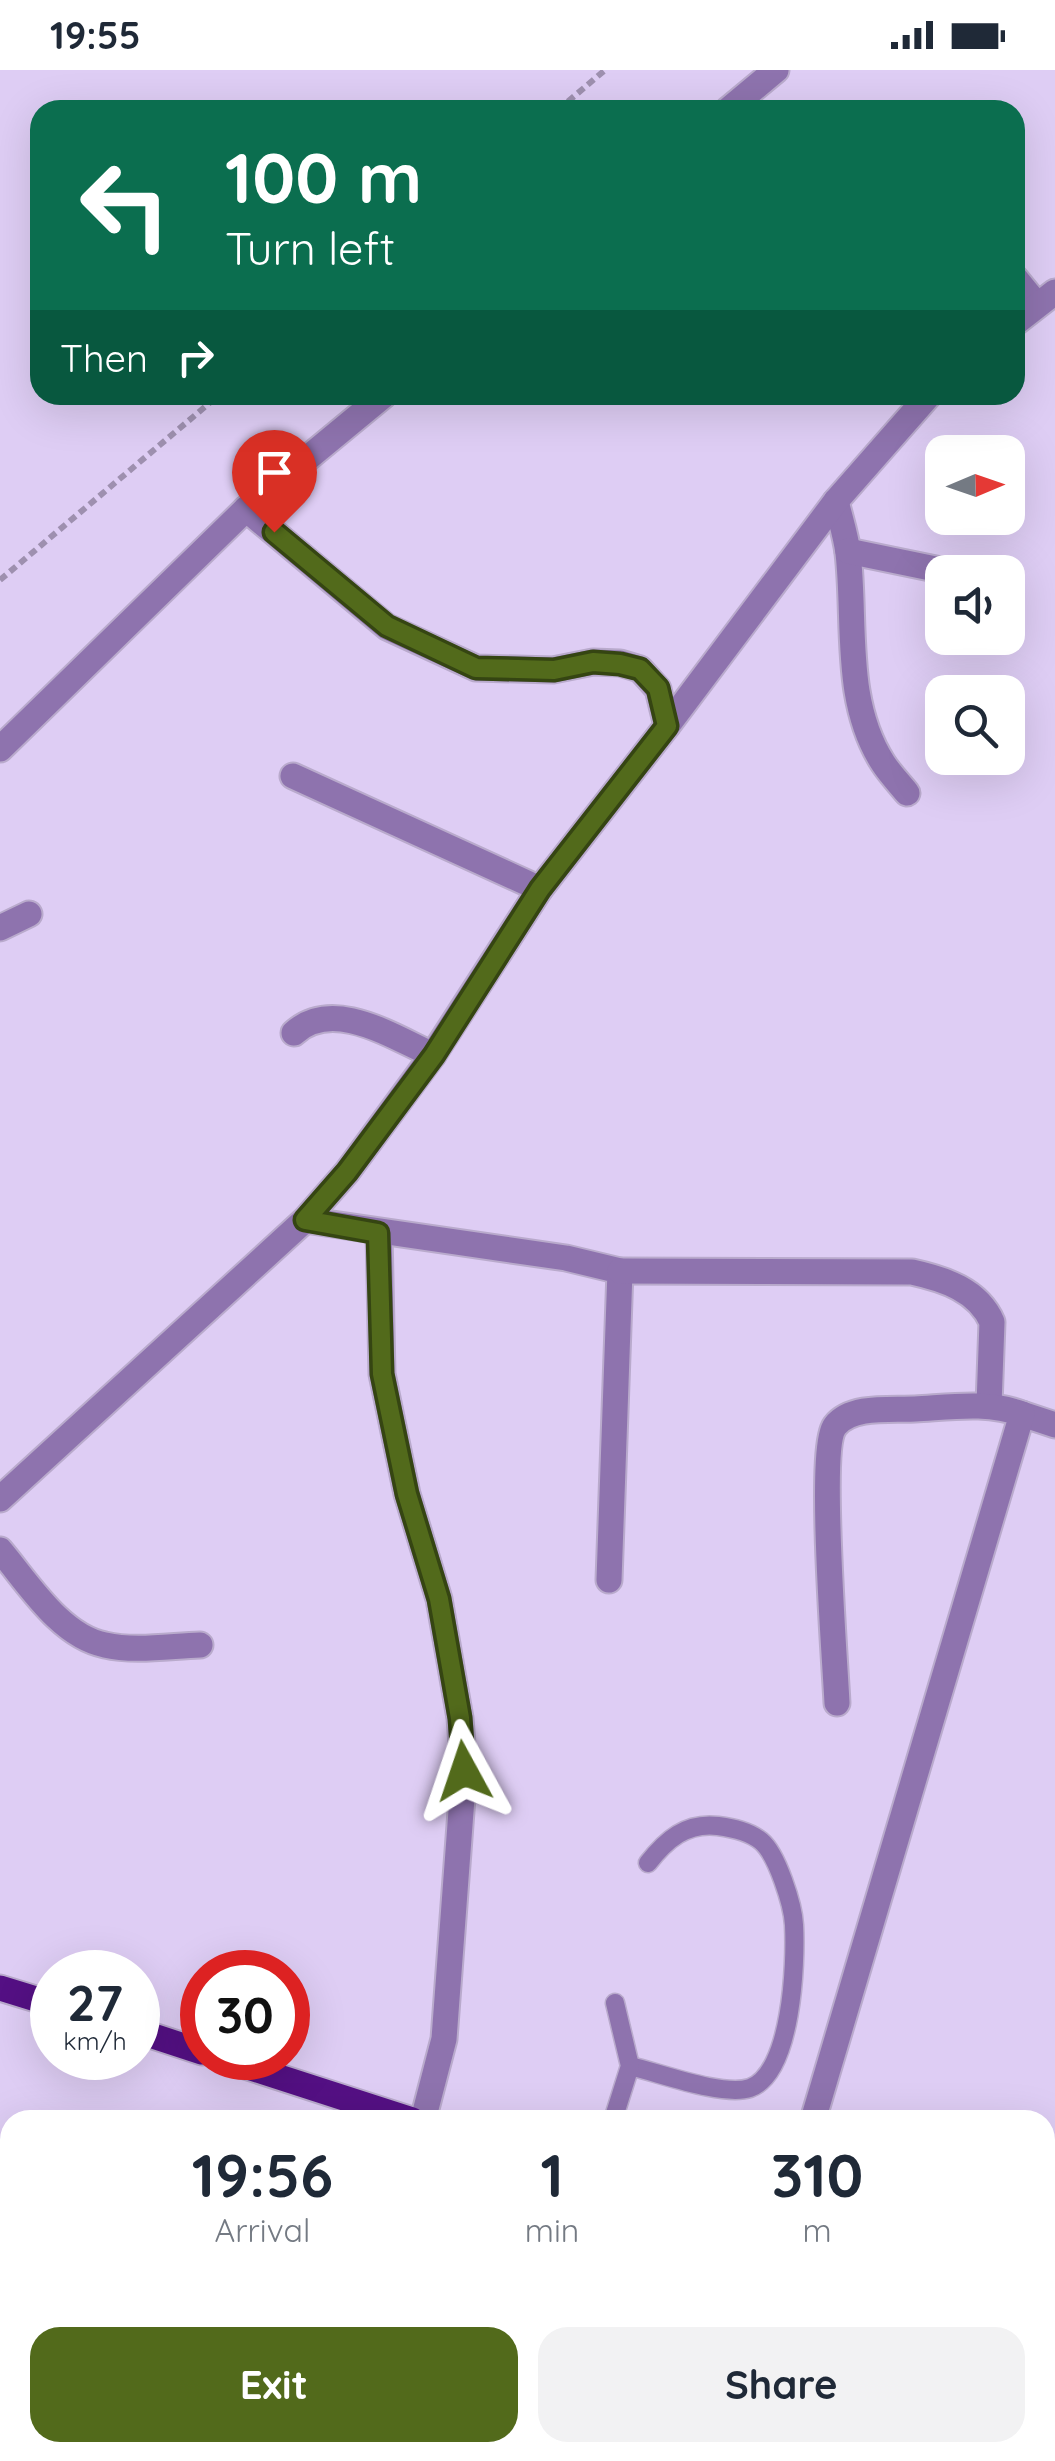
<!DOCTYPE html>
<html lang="en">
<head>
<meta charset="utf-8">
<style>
	body { margin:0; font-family:Quicksand,sans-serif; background:#f2f2f3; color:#1f2937; height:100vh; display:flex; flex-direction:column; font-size:38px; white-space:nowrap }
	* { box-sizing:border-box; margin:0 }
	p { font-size:32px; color:#747a83 }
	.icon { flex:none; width:55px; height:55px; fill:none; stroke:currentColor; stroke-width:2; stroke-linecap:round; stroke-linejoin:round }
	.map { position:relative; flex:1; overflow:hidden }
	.panel { position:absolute; left:0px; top:2040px; width:1055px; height:352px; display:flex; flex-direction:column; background:#fff; border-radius:30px 30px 0 0; box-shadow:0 10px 40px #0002 }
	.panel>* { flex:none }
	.banner { position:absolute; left:30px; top:30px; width:995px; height:305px; border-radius:30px; box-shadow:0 10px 40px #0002; background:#0b6e4f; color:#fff; overflow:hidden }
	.needle { width:65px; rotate:88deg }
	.buttons { position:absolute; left:925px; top:365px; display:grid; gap:20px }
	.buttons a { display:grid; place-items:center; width:100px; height:100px; border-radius:20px; background:#fff; box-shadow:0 10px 40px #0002; font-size:50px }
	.speed { position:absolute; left:30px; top:1880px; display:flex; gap:20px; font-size:50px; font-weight:700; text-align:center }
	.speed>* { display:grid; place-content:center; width:130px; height:130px; border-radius:50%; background:#fff; box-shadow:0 10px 40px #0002; line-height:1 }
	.speed small { font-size:25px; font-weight:400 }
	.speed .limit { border:15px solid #d22; background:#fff; color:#111 }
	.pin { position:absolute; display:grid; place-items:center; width:85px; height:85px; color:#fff; margin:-102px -42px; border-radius:50% 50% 50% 0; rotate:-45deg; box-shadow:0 0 10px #0007 }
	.pin .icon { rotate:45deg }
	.me { position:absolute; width:110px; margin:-55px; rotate:355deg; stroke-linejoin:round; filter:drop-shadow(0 0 8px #0008) }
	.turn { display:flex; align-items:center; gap:35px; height:210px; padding:0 30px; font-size:45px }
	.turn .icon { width:130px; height:130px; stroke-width:2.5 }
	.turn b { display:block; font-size:70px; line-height:85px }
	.then { display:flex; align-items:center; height:95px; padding:0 30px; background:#0003; gap:20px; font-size:38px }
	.eta { display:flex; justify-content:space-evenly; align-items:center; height:170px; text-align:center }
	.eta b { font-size:60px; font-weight:800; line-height:70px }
	.primary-button { display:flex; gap:20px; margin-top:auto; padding:20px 30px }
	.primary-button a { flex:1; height:115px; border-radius:30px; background:#526a1b; color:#fff; font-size:40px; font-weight:800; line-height:115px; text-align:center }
	.primary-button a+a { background:#f2f2f3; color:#1f2937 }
	.status { display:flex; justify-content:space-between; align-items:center; height:70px; padding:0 50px; background:#fff; direction:ltr }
	.status svg { height:28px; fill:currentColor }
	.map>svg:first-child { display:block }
	.building { fill:#383758 }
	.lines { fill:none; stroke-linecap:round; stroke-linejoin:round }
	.service-casing { stroke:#b9aacc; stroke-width:21 }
	.minor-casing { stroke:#b9aacc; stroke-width:29 }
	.tertiary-casing { stroke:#b9aacc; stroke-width:29 }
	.primary-casing { stroke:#b9aacc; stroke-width:29 }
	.path { stroke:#9e90af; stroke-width:6; stroke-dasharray:8 5; stroke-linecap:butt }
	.service { stroke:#8e73ae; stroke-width:18 }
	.minor { stroke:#8e73ae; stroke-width:25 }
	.tertiary { stroke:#8e73ae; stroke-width:25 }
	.primary { stroke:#541084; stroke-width:25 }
	.route-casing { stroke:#354512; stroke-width:25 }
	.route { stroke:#526a1b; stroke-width:18 }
</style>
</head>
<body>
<div class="status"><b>19:55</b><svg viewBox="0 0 49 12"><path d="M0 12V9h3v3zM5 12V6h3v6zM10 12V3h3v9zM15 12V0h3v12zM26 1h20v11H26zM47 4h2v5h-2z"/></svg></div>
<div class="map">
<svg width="1055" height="2391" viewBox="0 0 1055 2391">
	<rect width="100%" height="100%" fill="#decdf4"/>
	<path class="building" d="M493 2382H813L837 2390 491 2391Z"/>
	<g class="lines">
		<defs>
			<g id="service">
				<path d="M630 1996C660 2003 723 2027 750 2018 792 2003 796 1893 794 1855 793 1835 777 1784 761 1771 749 1761 733 1758 718 1756 686 1752 666 1770 648 1793"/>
				<path d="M613 2050 630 1996 615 1933"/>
				<path d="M874 2382 901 2391"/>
			</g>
			<g id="minor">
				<path d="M728 40 776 0"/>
				<path d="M1015 208 1037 235"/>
				<path d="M1015 253 1055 222"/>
				<path d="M836 431C840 448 846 466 848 483 856 552 843 631 883 693 890 704 899 713 907 723"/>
				<path d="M246 439 387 557 476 598 553 600 593 592 620 593 640 599 658 619 667 656"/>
				<path d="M848 481 950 502"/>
				<path d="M0 679 246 439 384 325"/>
				<path d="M293 706 540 819"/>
				<path d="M0 858 29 844"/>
				<path d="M294 963C333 927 393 967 433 985"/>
				<path d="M305 1150 566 1188 620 1201 609 1510"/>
				<path d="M379 1163 382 1304 407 1424 439 1529 460 1648 464 1701 444 1969 423 2050"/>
				<path d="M620 1201 912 1202C944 1209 978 1220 992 1252L989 1335"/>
				<path d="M1022 1344 1055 1355"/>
				<path d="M0 1429 305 1150 347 1102 433 985 540 819 667 656 836 431 929 325"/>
				<path d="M0 1480C28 1513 60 1566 105 1575 134 1582 170 1576 200 1575"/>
				<path d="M813 2050 1022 1344C988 1331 951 1337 915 1339 891 1340 851 1335 835 1356 818 1378 835 1591 837 1633"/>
			</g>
			<path id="tertiary" d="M981 2391 984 2382"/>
			<g id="primary">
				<path d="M0 1918 52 1934"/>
				<path d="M138 1961 202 1982"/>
				<path d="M220 1988 412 2050"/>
				<path d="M1045 2254 1055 2257"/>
			</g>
		</defs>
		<use href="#service" class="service-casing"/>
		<use href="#minor" class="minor-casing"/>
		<use href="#tertiary" class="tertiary-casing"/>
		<use href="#primary" class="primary-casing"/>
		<g class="path">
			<path d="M558 40 605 0"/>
			<path d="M0 510 219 325"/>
		</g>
		<use href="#service" class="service"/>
		<use href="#minor" class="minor"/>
		<use href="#tertiary" class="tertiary"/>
		<use href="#primary" class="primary"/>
	</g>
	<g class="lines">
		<defs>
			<path id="route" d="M274 462 387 556 476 598 554 600 593 592 620 594 640 599 658 618 667 656 540 819 434 985 347 1102 305 1150 378 1163 382 1304 407 1424 439 1529 460 1648 464 1701"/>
		</defs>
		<use href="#route" class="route-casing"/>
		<use href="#route" class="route"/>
	</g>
</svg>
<div class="buttons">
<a><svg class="needle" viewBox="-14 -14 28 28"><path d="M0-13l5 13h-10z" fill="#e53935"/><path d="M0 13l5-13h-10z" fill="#747a83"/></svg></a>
<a><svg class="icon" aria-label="sound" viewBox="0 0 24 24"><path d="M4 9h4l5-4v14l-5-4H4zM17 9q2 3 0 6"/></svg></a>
<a><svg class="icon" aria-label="search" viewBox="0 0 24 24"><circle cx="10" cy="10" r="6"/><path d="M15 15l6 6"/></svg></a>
</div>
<div class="speed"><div>27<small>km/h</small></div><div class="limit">30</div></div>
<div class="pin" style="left:274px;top:462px;background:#d93025"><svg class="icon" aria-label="arrive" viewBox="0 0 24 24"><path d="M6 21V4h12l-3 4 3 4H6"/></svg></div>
<svg class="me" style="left:464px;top:1701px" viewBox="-20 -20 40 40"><path d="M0-17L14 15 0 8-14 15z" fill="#526a1b" stroke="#fff" stroke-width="4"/></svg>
<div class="banner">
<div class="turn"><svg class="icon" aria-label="left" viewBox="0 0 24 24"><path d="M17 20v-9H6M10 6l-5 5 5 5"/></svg><div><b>100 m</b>Turn left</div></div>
<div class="then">Then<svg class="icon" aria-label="right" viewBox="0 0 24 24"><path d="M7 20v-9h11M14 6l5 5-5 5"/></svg></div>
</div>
<section class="panel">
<div class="eta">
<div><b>19:56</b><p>Arrival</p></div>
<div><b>1</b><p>min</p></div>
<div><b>310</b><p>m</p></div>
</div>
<div class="primary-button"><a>Exit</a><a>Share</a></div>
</section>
</div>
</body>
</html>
